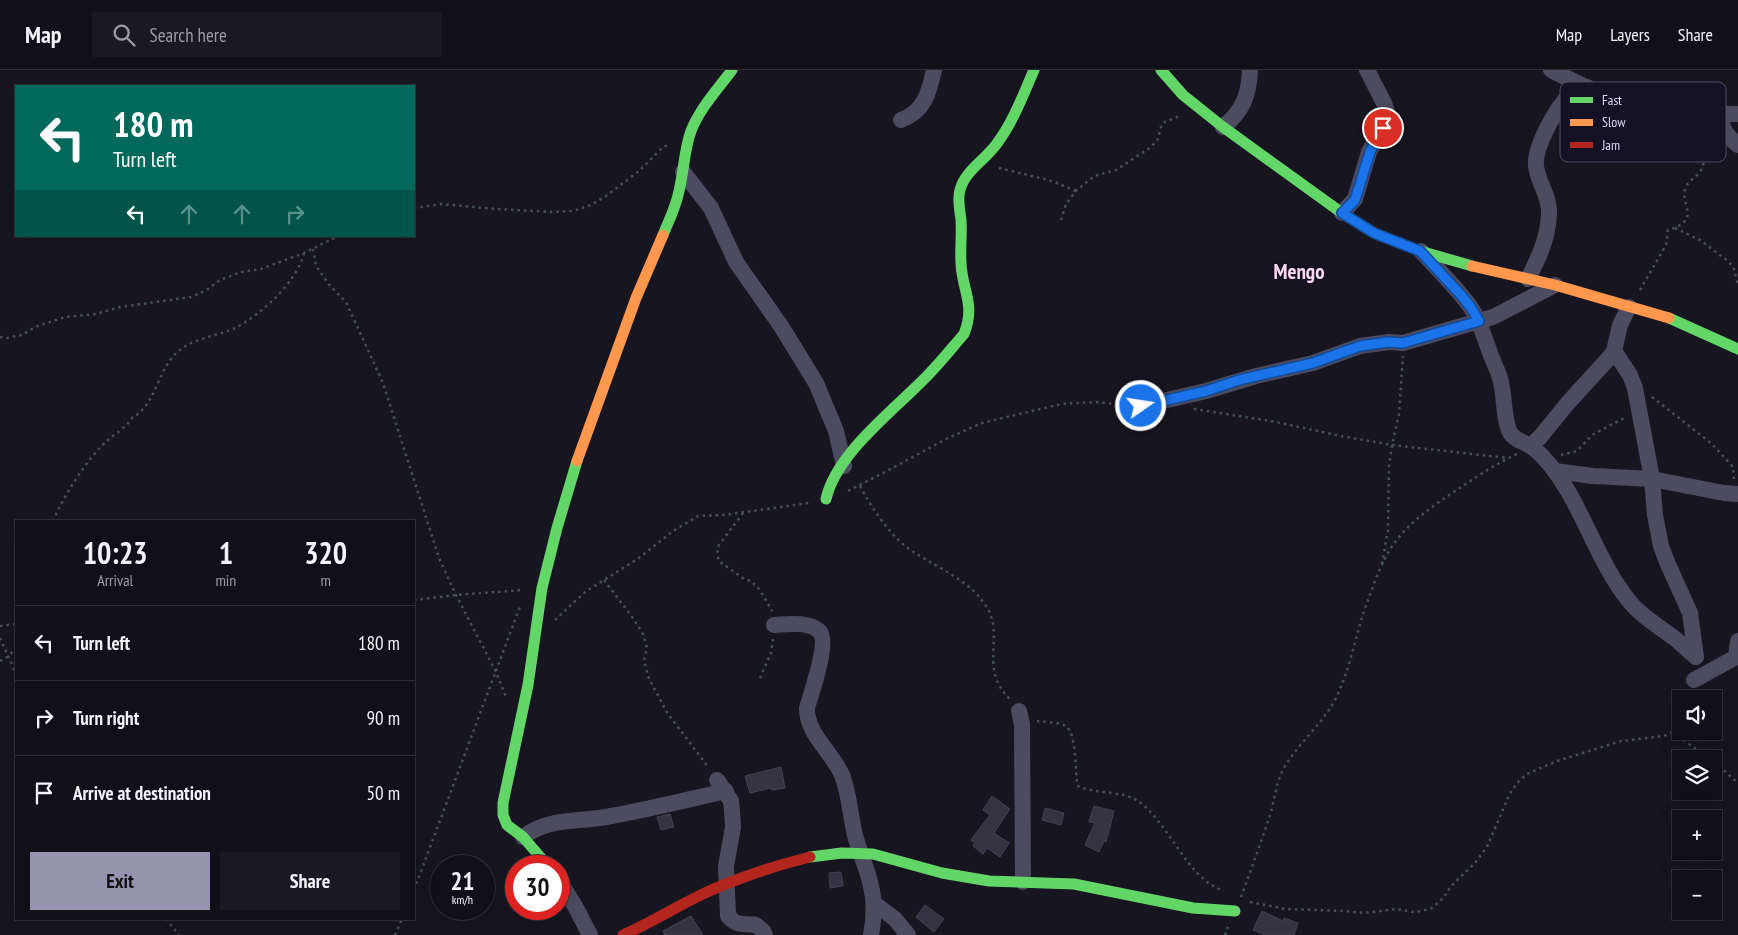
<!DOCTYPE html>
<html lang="en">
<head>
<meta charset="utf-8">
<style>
	body { margin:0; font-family:"PT Sans Narrow",sans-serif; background:#1a1921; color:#f1f3f6; height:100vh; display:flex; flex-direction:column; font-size:19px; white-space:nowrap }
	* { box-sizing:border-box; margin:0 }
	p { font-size:16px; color:#9c9da2 }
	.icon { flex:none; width:28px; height:28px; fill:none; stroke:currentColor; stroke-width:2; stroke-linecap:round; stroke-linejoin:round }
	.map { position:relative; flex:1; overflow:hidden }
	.panel { position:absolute; left:15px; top:450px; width:400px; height:400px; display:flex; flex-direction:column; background:#111018; border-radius:0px; box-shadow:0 5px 20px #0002,0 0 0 1px #303037 }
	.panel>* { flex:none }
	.top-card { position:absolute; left:15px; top:15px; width:400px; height:152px; border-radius:0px; box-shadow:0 5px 20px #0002,0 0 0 1px #303037; background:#00695c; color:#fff; overflow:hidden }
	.buttons { position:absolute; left:1672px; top:620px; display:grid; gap:10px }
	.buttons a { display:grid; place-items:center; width:50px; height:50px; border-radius:0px; background:#111018; box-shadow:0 5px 20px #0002,0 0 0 1px #303037; font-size:25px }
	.speed { position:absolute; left:430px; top:785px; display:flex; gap:10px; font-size:25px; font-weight:700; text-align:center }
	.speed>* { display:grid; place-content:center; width:65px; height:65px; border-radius:50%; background:#111018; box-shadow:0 5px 20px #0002,0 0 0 1px #303037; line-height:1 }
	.speed small { font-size:12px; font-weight:400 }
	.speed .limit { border:8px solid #d22; background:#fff; color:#111 }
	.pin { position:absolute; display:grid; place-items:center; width:42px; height:42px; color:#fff; margin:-21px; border:2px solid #fff; border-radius:50%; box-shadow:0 1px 5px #0007 }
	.me { position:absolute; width:55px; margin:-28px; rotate:77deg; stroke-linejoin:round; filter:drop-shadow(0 0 4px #0008) }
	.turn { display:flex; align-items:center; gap:18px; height:105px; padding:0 15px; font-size:22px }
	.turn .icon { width:65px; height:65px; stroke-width:2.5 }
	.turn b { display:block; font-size:35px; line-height:42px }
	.lanes { display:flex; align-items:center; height:48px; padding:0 15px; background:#0003; justify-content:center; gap:25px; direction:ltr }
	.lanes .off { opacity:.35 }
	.eta { display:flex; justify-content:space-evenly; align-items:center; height:85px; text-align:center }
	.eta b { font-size:30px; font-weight:700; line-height:35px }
	.action { display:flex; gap:10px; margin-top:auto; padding:10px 15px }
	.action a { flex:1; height:58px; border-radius:0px; background:#9693ae; color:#111; font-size:20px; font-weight:700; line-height:58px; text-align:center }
	.action a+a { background:#1a1921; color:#f1f3f6 }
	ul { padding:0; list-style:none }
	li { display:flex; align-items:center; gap:15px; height:75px; padding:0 15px; border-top:1px solid #303037 }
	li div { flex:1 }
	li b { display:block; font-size:19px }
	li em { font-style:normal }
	header { display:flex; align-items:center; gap:30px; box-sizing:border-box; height:70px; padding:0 25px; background:#111018; border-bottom:1px solid #303037 }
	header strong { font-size:24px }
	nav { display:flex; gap:28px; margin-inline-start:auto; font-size:18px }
	.search { width:350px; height:45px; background:#1a1921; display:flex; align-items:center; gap:12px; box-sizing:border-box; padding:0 18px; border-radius:0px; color:#9c9da2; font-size:19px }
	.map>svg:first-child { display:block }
	.building { fill:#353342; stroke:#434153 }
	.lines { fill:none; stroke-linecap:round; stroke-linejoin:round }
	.path { stroke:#46515c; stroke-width:2.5; stroke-dasharray:2.5 4; stroke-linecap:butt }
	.street { stroke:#4c4b60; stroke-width:16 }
	.fast { stroke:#63d668; stroke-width:11 }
	.slow { stroke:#ff974d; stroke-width:11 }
	.jam { stroke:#b3261e; stroke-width:11 }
	.route-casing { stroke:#114b97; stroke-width:12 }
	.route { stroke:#1a73e8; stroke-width:9 }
	.labels { text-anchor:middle; stroke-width:4; stroke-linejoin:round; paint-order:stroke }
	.quarter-label { font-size:21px; font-weight:bold; fill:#fcd9f0; stroke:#141124 }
	.key { fill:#141124; stroke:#504c64; stroke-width:1 }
	.key-label { font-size:14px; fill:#dbd7fb }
</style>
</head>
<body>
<header>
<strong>Map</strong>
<div class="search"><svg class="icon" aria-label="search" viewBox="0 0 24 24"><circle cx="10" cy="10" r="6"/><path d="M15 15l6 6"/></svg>Search here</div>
<nav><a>Map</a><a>Layers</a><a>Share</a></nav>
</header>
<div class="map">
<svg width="1738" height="865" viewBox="0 0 1738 865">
	<rect width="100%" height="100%" fill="#171520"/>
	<g class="building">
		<path d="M781 697 785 718 772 720 771 718 750 723 745 706Z"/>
		<path d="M992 726 1010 739 994 763 1009 773 1000 787 987 778 983 784 973 776 975 773 971 770 990 745 983 740Z"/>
		<path d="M1094 736 1114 741 1106 772 1104 771 1099 782 1085 775 1095 753 1089 752Z"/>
		<path d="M1045 738 1064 743 1061 755 1042 750Z"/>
		<path d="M670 744 674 757 661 760 657 747Z"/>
		<path d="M841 802 843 816 830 818 829 803Z"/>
		<path d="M925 835 944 849 934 862 916 847Z"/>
		<path d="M1262 841 1283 851 1284 848 1298 853 1294 865H1265L1253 860Z"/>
		<path d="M691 846 703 865H665L663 861Z"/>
	</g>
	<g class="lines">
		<g class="path">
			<path d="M999 98 1052 111 1076 121"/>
			<path d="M414 138 441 134 496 139 552 142 573 141 591 135 606 126 639 101 662 78 669 74"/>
			<path d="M1061 150 1066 134 1076 121 1094 106 1116 100 1151 77 1158 69 1161 57 1163 53 1181 45"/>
			<path d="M1675 158 1700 170 1729 192 1734 199 1738 215"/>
			<path d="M313 179 316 196 331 217 346 232 383 313 439 488 456 525 495 600 507 629"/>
			<path d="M1640 220 1666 175 1668 160C1704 149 1678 134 1686 117 1688 111 1695 108 1699 103 1709 91 1702 71 1700 58"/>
			<path d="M0 267 7 268 22 265 35 257 65 247 96 244 120 237 191 227 205 221 220 210 241 202 261 199 304 183 338 166"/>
			<path d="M1652 327 1712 374 1733 397 1734 409"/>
			<path d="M1194 339 1271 351 1341 366 1392 375 1508 388"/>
			<path d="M1561 385 1577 381 1592 365 1626 347"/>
			<path d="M860 416C872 438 886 460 905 476 926 492 965 508 980 528 983 532 987 537 989 541 1003 570 979 601 1011 630"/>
			<path d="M848 421 885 402 948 368 982 353 1061 334 1096 332 1128 335"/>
			<path d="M743 443 719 475 717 484 719 491 744 509 751 511 760 520 772 541"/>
			<path d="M53 451C63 427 88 387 108 370 112 366 118 363 123 358 127 355 130 351 133 347 136 345 140 343 142 340 158 324 160 295 180 280 195 268 216 266 233 259 260 246 297 212 304 183"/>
			<path d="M1382 494 1388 460 1389 396 1392 375 1399 344 1403 286"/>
			<path d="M604 510 633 548 643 564 647 578 644 590 649 609 668 644 709 698"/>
			<path d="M414 530 456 525 523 520"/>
			<path d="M555 550 585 522 639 488 673 461 698 446 724 445 809 433"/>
			<path d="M0 556 16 554"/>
			<path d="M0 568 16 604"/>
			<path d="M0 591 9 586 16 577"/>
			<path d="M760 608 771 583 773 569"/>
			<path d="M1037 651C1045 652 1056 652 1064 655 1078 661 1074 702 1078 716 1095 724 1124 721 1138 731 1171 755 1186 808 1224 821"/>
			<path d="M1673 662 1709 689"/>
			<path d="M1714 692 1738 713"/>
			<path d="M414 820 521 534"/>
			<path d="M1241 827C1251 800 1261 772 1270 745 1275 729 1276 712 1284 698 1299 672 1323 654 1336 628 1350 599 1355 568 1365 538 1373 517 1380 494 1393 475 1409 452 1432 437 1455 421 1475 408 1495 394 1517 384"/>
			<path d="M1250 832 1286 839 1344 841 1364 843 1397 839 1412 842 1422 841 1432 838 1443 828 1451 816 1474 794 1487 777 1509 725 1517 713 1527 704 1557 691 1621 671 1664 666 1673 662 1681 650"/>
			<path d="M166 849 179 865"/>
			<path d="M395 865 402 849"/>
			<path d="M1225 865 1228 857"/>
		</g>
		<g class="street">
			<path d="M1551 0 1606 27 1638 40 1656 43 1738 44"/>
			<path d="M1721 44C1721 59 1727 66 1738 75"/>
			<path d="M901 50C925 41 929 22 934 0"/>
			<path d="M1223 57C1243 41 1249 25 1250 0"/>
			<path d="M683 102 711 138 736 192 781 256 816 313 836 361 844 396"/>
			<path d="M1342 143 1355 129 1369 82 1387 50V42L1384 33 1367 0"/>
			<path d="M1421 181C1437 199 1455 216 1469 235 1479 248 1483 264 1489 280 1492 289 1497 299 1500 308 1505 323 1503 353 1511 364 1515 370 1524 372 1530 376 1539 381 1547 391 1554 400 1584 440 1597 491 1629 531 1641 546 1658 556 1673 567 1681 573 1688 581 1696 587"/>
			<path d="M1528 209C1539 187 1548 168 1549 144 1550 126 1538 113 1536 96 1534 78 1556 37 1570 25 1575 20 1581 19 1587 17"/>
			<path d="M1614 281 1630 305 1635 318 1652 409 1655 445 1661 476 1667 492 1690 543 1696 587"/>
			<path d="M1141 336 1206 321 1256 306 1313 293 1360 276 1389 272 1403 273 1479 251 1493 247 1555 215"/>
			<path d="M1531 376 1541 366 1567 334 1608 289 1614 281 1620 255 1629 237"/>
			<path d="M1555 401 1593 406 1652 409 1724 423 1738 424"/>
			<path d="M774 555C787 554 810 551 820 562 829 573 811 624 807 638 806 663 832 682 842 705 849 723 850 742 854 761 858 780 867 797 871 816 875 832 874 849 871 865"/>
			<path d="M1736 587 1738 571"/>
			<path d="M1694 610 1738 586"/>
			<path d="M1019 641 1022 654 1023 812"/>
			<path d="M717 710 731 731 732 741 733 757 726 796 728 846C738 857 743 853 756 855L763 861 765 865"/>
			<path d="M523 767C547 748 577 752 606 747 646 740 686 730 726 721"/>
			<path d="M559 810 576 838 590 865"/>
			<path d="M874 833 895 849 908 865"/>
		</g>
		<g class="fast">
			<path d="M1161 0 1183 25 1223 57 1342 143 1374 163 1420 181 1472 196"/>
			<path d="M663 165C669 150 676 137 679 121 684 101 684 80 691 61 700 38 718 19 732 0"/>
			<path d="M1669 248 1738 279"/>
			<path d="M826 429C836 385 889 344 920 313 936 298 950 280 964 264 976 234 962 221 961 193 960 179 962 165 961 150 960 140 957 130 960 120 965 100 987 89 998 72 1014 50 1023 25 1034 0"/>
			<path d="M810 787 842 783 873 784 942 803 989 811 1074 814 1193 838 1235 841"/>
			<path d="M548 796 523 767 507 755 503 745V733L528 615 542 518 557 458 577 391"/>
		</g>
		<g class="slow">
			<path d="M1472 196 1555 215 1669 248"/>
			<path d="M577 391 636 228 663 165"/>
		</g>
		<path class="jam" d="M623 865C651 853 677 836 705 823 735 809 777 795 810 787"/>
	</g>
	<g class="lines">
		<defs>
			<path id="route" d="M1141 336 1206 321 1239 310 1313 293 1360 276 1388 272 1403 273 1479 251 1470 236 1460 224 1420 181 1374 163 1342 143 1355 130 1370 82 1383 58"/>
		</defs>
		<use href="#route" class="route-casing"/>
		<use href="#route" class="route"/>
	</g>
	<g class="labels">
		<g class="quarter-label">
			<text x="1299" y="209">Mengo</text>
		</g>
	</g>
	<rect x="1560" y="12" width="166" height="80" rx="8" class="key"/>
	<rect x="1570" y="27" width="23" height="6" fill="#63d668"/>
	<rect x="1570" y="49" width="23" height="7" fill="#ff974d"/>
	<rect x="1570" y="72" width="23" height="6" fill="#b3261e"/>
	<g class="key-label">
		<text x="1602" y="35">Fast</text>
		<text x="1602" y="57">Slow</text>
		<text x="1602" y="80">Jam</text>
	</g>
</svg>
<div class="buttons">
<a><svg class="icon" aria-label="sound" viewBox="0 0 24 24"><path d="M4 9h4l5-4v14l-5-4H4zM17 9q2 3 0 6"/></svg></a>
<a><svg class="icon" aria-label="layers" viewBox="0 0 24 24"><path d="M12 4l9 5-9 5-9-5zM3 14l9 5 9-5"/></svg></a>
<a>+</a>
<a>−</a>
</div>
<div class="speed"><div>21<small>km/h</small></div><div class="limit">30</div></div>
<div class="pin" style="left:1383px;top:58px;background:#d93025"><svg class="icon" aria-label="arrive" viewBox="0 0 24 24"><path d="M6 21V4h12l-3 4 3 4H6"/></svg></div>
<svg class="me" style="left:1141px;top:336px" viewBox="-20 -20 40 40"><circle r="17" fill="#1a73e8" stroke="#fff" stroke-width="3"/><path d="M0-11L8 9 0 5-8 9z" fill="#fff"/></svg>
<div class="top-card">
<div class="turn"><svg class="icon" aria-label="left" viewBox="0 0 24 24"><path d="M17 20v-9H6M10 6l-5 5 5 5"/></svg><div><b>180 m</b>Turn left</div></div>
<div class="lanes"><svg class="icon" aria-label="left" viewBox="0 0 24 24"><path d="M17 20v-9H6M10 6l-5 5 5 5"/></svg><svg class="icon off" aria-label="ahead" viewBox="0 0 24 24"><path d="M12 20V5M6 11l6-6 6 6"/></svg><svg class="icon off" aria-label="ahead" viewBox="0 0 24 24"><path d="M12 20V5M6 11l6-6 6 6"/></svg><svg class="icon off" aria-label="right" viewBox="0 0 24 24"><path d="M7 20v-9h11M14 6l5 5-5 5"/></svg></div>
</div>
<section class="panel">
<div class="eta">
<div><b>10:23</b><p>Arrival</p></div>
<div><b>1</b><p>min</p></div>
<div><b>320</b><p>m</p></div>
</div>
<ul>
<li><svg class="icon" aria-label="left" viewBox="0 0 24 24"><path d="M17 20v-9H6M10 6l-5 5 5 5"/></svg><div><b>Turn left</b></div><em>180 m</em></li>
<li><svg class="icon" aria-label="right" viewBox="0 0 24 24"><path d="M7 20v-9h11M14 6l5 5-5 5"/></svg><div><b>Turn right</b></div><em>90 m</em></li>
<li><svg class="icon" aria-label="arrive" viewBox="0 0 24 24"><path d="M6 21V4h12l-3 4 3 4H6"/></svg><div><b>Arrive at destination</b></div><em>50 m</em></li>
</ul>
<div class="action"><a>Exit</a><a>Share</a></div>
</section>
</div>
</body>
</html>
